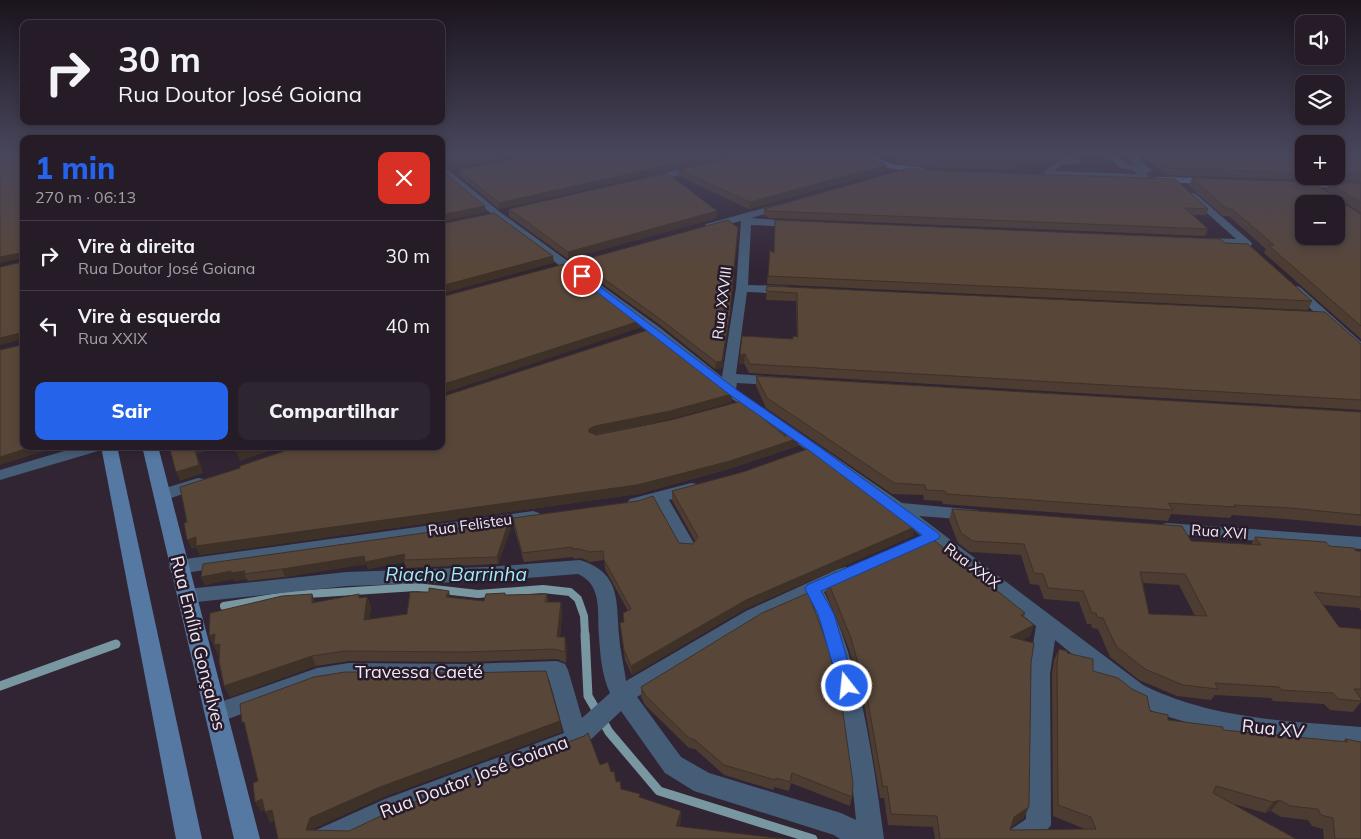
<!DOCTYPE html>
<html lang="pt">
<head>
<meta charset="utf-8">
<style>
	body { margin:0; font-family:Mulish,sans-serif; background:#2d252f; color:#f1f3f6; height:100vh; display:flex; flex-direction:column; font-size:19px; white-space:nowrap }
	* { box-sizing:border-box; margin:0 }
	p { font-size:16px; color:#a3a1a7 }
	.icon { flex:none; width:28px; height:28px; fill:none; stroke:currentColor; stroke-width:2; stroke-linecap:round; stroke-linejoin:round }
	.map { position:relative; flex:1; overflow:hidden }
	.sheet { position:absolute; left:20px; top:135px; width:425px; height:315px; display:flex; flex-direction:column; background:#251c27; border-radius:10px; box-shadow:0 2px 8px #0003,0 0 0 1px #423a44 }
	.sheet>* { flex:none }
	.top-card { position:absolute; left:20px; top:20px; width:425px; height:105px; border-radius:10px; box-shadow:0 2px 8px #0003,0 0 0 1px #423a44; background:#251c27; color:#f1f3f6; overflow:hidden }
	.controls { position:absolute; left:1295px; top:15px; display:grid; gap:10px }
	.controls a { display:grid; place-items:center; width:50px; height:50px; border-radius:10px; background:#251c27; box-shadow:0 2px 8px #0003,0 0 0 1px #423a44; font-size:25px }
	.pin { position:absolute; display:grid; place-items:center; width:42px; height:42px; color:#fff; margin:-21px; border:2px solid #fff; border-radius:50%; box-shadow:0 1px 5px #0007 }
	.me { position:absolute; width:55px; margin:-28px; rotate:344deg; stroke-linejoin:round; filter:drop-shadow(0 0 4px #0008) }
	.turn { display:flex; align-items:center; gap:18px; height:105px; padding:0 15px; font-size:22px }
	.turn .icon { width:65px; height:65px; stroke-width:2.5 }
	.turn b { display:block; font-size:35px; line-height:42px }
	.round { display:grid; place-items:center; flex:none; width:52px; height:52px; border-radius:10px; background:#2d252f }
	.summary { display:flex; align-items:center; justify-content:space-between; height:85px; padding:0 15px }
	h1 { font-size:30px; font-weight:800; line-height:38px; color:#2563eb }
	.action { display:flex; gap:10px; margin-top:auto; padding:10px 15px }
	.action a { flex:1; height:58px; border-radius:10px; background:#2563eb; color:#fff; font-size:20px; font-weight:800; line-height:58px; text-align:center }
	.action a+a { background:#2d252f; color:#f1f3f6 }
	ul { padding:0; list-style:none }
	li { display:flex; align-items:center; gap:15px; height:70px; padding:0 15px; border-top:1px solid #423a44 }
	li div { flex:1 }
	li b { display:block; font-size:19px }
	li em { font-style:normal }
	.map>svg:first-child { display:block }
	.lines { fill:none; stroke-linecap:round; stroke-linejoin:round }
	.stream-far1 { stroke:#7997a1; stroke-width:8 }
	.stream { stroke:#7997a1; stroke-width:9 }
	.street { fill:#465d77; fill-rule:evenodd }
	.secondary { fill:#5579a2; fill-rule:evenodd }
	.wall { fill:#4c3c31; fill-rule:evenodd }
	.shaded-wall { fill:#3e3128 }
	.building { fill:#584639; stroke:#3e3128; fill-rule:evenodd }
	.route { fill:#2563eb; stroke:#184099 }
	.labels { text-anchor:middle; stroke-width:5; stroke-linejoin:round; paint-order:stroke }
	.street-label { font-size:15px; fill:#f0e8f2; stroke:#271b2a }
	.near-street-label { font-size:18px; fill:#f0e8f2; stroke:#271b2a }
	.near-water-label { font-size:19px; font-style:italic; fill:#9cedfe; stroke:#271b2a }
</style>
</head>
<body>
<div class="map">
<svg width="1361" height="839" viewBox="0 0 1361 839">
	<rect width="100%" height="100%" fill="#312534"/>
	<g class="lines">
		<path class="stream-far1" d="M224 606 292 595 416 587 478 594 543 589 570 592 578 599 584 616 585 635"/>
		<g class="stream">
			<path d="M585 634 588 696 609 732 659 791 813 839"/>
			<path d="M0 686 116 644"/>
		</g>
		<g class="street">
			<path d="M1076 153H1085L1078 159 1080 161 1079 163 1061 165 1054 171 1137 174 1133 170 1120 168 1105 153H1114L1126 164 1137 166 1125 153H1134L1152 171 1146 173 1149 177 1145 180 1049 177 1043 173C1053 162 1064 160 1076 153Z"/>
			<path d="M441 164 500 212 659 327 722 377 736 288 741 221 710 229 705 226 706 224 779 204H785V208L751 218 794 221 799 224 794 227 751 225 748 285 786 286 792 290 786 294 747 292 736 374 776 377 783 381 776 385 737 383 736 389 902 503 977 510 980 514 977 518 971 520 919 516 1143 685C1211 719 1287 721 1361 727V747L1264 739 1219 732 1159 714 1127 699 1055 640 1050 674 1051 825C1042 839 1025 839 1006 839L1010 830 1026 819 1028 674 1036 626 892 513 808 451 728 396 649 333 494 216 441 172Z"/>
			<path d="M698 165 702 168 701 170 650 182 646 179 647 177Z"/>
			<path d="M1193 193 1196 194 1251 242 1252 244 1251 246 1200 243 1199 241 1200 239 1204 238 1236 239 1190 198 1188 196Z"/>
			<path d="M1297 286 1301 288 1361 342V353L1356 352 1293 292 1291 290 1293 288Z"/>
			<path d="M81 446H107L105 449 0 480V470Z"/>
			<path d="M198 478 204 479 206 483 204 487 162 501 156 499 154 495 156 491Z"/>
			<path d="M691 483 697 484 699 488 697 492 669 500 696 547 693 552 687 553 681 552 654 504 636 509 630 507 627 503 630 499Z"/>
			<path d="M533 511 539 513 542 517 539 521 178 574 171 572 169 567 171 562 178 560Z"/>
			<path d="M1166 523 1361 537V549L1160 533 1157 529 1160 525Z"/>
			<path d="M580 560C621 573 616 600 619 635 620 650 624 666 626 681L746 611 838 569 845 567 852 569 854 574 852 579 824 592C861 664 873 759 884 839H840L834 835 694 791 665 773 621 711 585 745 392 820 353 839H312L316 830 385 799 564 733 549 679 467 682 349 681 318 686 217 723 209 720 206 713 209 706 317 668 349 663 467 664 557 661 565 664 568 670 582 718 610 693C602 676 600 654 599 636 597 613 603 585 578 574L487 581 347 586 187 603 180 601 177 596 180 591 187 589 347 572 487 567ZM808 599C838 668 849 746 856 820L841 813 709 773 681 757 637 697 760 621Z"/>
		</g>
		<g class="secondary">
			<path d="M24 153V158L0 161V155Z"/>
			<path d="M852 153H863L893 164 924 168 928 171 924 174 888 168Z"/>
			<path d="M1156 177 1211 178 1216 181 1211 184 1153 182 1151 180Z"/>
			<path d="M1296 181 1361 183V189L1293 186 1291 184Z"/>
			<path d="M101 446H117L202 839H176Z"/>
			<path d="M142 446H158L260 839H234Z"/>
		</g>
	</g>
	<g class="wall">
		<path d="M441 153H530L451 169 442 162 441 163Z"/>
		<path d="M546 153H747L499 209 460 176 459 170Z"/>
		<path d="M899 153H1072L1051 164 1013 170 942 168 907 165 898 162Z"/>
		<path d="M1141 153H1304V176H1336V153H1338L1361 155V182L1166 175Z"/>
		<path d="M909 168 1208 209 1206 215H1193L1208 229 1205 236 769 218 764 215V209Z"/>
		<path d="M679 170 886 171 749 209 679 176Z"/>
		<path d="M1192 178 1339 201 1361 214V339L1264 253 1266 249 1229 216H1223L1189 186Z"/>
		<path d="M1330 183H1361V213L1326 190Z"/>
		<path d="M509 209 717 218 568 259 509 216Z"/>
		<path d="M738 228 730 316H728V324L722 368 715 369 660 325 579 267V261Z"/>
		<path d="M770 250 774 253 1312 301 1308 310 767 284Z"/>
		<path d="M767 286 1360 344H1361V410L749 373 744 363 739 364 740 355 792 339 797 337 796 301 766 300Z"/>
		<path d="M756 376 1361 412V526L1285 519 1232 515 1230 518 1171 514 1168 521 943 504 942 501 924 500 923 495 892 494 766 408 756 386Z"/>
		<path d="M732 402 670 419 595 435 779 432 780 425 798 446 729 469 638 494 200 555 196 547 192 549 187 522Z"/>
		<path d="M672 491 913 536 745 609 632 675 625 660 620 623 624 622 628 611 605 569 604 560 590 562 581 558 574 559 573 557 524 562 514 528 513 518 679 543 693 544 695 541 672 500Z"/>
		<path d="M952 509 1191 541 1251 545 1255 537 1329 546 1361 551V611L1359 608 1323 605 1339 627 1361 629V702L1353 712 1330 710 1324 704 1273 701 1271 698 1215 695 1211 700 1177 696 1139 680 1110 657 1098 629 1092 628 1091 624H1087L1079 602 1044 599 1039 585 1030 584 1021 555 970 552 958 543 949 520ZM1143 583 1179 585 1195 616 1149 614Z"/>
		<path d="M511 528 498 564 406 568 404 562 368 569 366 564 285 577 248 581 247 579 234 581 233 579 205 585 201 577Z"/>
		<path d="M828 582 1025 613 1024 617 1034 625 1030 636 1022 640 1031 663 1024 818 1011 827 1010 830 1085 829 1053 816 1052 674 1054 660 1059 649 1067 653 1150 711 1168 720 1223 730 1343 742 1345 739 1361 742V839H1324L1323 829 1312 826 1308 820 1281 817 1271 811 1265 813 1233 804 1296 839H935L933 827 888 825 884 798H880L863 697 862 699 849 649 826 593Z"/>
		<path d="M505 593V595L547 594 548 602H561L562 613 560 637 567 647 566 663 557 659 467 662 349 661 316 666 230 697 224 686 219 656 209 636 312 594 315 602 367 597 371 607 369 619 407 614 450 597 484 601Z"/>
		<path d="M641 687 852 797 850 806 791 783 789 791 774 787V790L724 775 695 749 689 748 645 705 641 697Z"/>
	</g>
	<g class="shaded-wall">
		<path d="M501 153H530L451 169 450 163Z"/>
		<path d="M722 153H747L499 209V203Z"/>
		<path d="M1055 153H1072L1051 164 1013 170 1015 160Z"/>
		<path d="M887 165 886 171 749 209 750 202Z"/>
		<path d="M485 206 486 212 441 222V215Z"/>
		<path d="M717 211V218L568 259V252Z"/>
		<path d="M21 253 24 258 0 263V257Z"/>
		<path d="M553 256 554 263 441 294V286Z"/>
		<path d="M729 318 728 324 722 368 715 369 716 362Z"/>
		<path d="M640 321V328L441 394V385Z"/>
		<path d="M20 333 24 339 0 345V338Z"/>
		<path d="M745 354 744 363 739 364 740 355Z"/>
		<path d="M732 394V402L670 419 596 434 590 437 589 429 595 426Z"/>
		<path d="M799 438 798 446 729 469 638 494 200 555 196 547 192 549 187 540 196 537Z"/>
		<path d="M35 446H61L0 465V457Z"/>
		<path d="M194 446H223L197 454 203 473 180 481 176 472Z"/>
		<path d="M255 446H284L240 461 236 452Z"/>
		<path d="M509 521 511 528 498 564 497 557Z"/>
		<path d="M915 527 913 536 745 609 632 675 631 666 746 600Z"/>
		<path d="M405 554 404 562 368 569 366 564 285 577 282 569 364 556Z"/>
		<path d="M231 571H245L244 574 247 579 234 581 233 579 205 585 201 577Z"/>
		<path d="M449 591 451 602 446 597Z"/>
		<path d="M312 594 316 605 312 603Z"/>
		<path d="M367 597 371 607 368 630 364 620Z"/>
		<path d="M561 602 562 613 559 647 557 637Z"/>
		<path d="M1034 625 1030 636 1006 649 1010 637Z"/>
		<path d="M215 634 220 644 219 656 209 636Z"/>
		<path d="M565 637 567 647 566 663 565 652Z"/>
		<path d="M312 656 316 666 230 697 224 686Z"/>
		<path d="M560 721 562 732 384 797 315 828 311 839 306 830 310 818 380 787Z"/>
		<path d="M262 799 268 809 261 812 255 802Z"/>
		<path d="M1280 800 1271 811 1265 813 1273 802Z"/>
		<path d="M1029 807 1024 818 1009 828 1014 817Z"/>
		<path d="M272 810 277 820 270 823 265 812Z"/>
		<path d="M681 811V821L677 836 676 826Z"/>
	</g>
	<g class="building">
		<path d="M23 153H24V446H35L0 457V350L21 345 23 335 20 333 0 338V267L22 262 23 254 21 253 0 257V157L22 155Z"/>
		<path d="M441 153H501L450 163 441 157Z"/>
		<path d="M546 153H722L499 203 459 170Z"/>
		<path d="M753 153H857L887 165 750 202 679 170Z"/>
		<path d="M903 153H1055L1015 160 944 158 909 155Z"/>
		<path d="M1151 153H1304V173L1169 168Z"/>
		<path d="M1336 153H1338L1361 155V174H1336Z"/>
		<path d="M909 168 943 171 1175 179 1208 209 1185 208 1208 229 769 211 764 209Z"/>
		<path d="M441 172 445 173 485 206 441 215Z"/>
		<path d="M667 173 717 211 568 252 509 209Z"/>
		<path d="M1192 178 1311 182 1338 198 1339 201 1361 214V326L1268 245H1274L1232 209 1226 208ZM1304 204H1336V236H1304Z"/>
		<path d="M1330 183H1361V203Z"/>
		<path d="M494 213 553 256 441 286V224Z"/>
		<path d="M728 220 738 228 730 310H724L729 318 722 361 716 362 660 319 579 261Z"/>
		<path d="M775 220 1220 239 1225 243 1248 244 1312 301 768 276 770 250 774 253Z"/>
		<path d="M564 264 640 321 441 385V297Z"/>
		<path d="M767 286 1325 312 1361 344V400L750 364 745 354 740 355 742 336 793 339V336L798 337 797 293 766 291Z"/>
		<path d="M651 329 732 394 670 411 595 426 589 429V432L596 435 671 420 742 401 786 437 780 425 799 438 730 461 637 485 196 546V537L187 540 184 523 187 522 180 487 240 468V466L299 446H441V397Z"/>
		<path d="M756 376 1361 412V515L1291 508 1234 505 1236 507 1168 503 1173 510 946 494 945 491 926 490 925 485 894 483 767 398Z"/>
		<path d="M169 446H194L199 465 176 472Z"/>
		<path d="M234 446H255L236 452Z"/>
		<path d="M813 447 915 527 746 600 631 666 624 650 620 623 624 622 623 613 631 609 604 560 603 551 589 552 580 549H572V547L522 553 513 518 638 501 653 496 679 543 693 544 698 537 672 491 743 472Z"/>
		<path d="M952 509 1182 526 1191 541 1261 545 1255 537 1326 542 1329 546 1354 548 1356 551H1361V597L1314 592 1339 627 1361 629V689H1354L1361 699V701L1338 699 1333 693 1281 690 1279 687 1215 683 1218 689 1183 685 1145 669 1116 646 1103 618 1097 617 1096 613H1092L1083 591 1048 588 1043 574 1034 573 1024 544 973 541 961 533ZM1140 572 1185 574 1207 616 1149 614Z"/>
		<path d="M509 521 497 557 404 560 405 554 365 562 364 556 282 569 244 574 245 571 230 573 231 571 201 577 203 564Z"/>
		<path d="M930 537 1025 613 1021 615 1034 625 1010 637 1034 643 1031 663 1029 807 1014 817 1010 830 1096 829 1091 817 1058 805 1057 663 1059 649 1067 651V653L1093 659V671L1118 678 1132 689 1147 696 1150 711 1168 715V720L1223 727V730L1348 742 1345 739 1361 742V839H1335L1333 818 1321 815 1318 809 1290 806 1280 800 1273 802 1216 786 1213 793 1296 839H940L937 816 891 814 887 786 883 787 865 685V688L851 638 828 582Z"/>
		<path d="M429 588 449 591 446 597 484 601 486 594 505 593V595L547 594 545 602H561L557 637H565V652L555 649 464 652 345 651 312 656 224 686 219 661 220 644 214 645 215 634 209 636 210 613 282 596 312 594V603L359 594V598L367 597 364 620 407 614 410 592H429Z"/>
		<path d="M808 593 827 643 841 699 853 783 852 797 792 773 790 782 776 778 775 780 724 765 695 740 689 738 645 695 641 687 762 613Z"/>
		<path d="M546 671 560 721 380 787 310 818 306 830 349 831 389 812 584 736 588 733 600 765 608 762 611 772 614 771 616 782 620 781 621 789 640 794 639 797 681 811 676 826 784 839H278L272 810 265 812 262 799 255 802 253 783 258 781 244 722 242 723 240 704 314 677 345 672 465 673Z"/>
	</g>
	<linearGradient id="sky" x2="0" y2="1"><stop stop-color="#1b141d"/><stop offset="0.57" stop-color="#48465c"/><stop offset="1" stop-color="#48465c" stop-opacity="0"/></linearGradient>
	<rect width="1361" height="270" fill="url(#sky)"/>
	<path class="route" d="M582 273 737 390 818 446 938 533 940 536 938 539 821 591 834 614 855 686 853 691 847 693 841 691 839 686 818 614 805 589 807 585 922 535 810 451 730 395 579 278 578 276Z"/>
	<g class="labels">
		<g class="street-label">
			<text transform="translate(722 303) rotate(-83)" y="5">Rua XXVIII</text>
			<text transform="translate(470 525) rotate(-8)" y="5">Rua Felisteu</text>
			<text transform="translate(1219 532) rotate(4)" y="5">Rua XVI</text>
			<text transform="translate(972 566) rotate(37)" y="5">Rua XXIX</text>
		</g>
		<g class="near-street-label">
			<text transform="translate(198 643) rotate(76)" y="6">Rua Emília Gonçalves</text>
			<text x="419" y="678">Travessa Caeté</text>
			<text transform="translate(1273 729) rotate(6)" y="6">Rua XV</text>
			<text transform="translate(474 777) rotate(-21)" y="6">Rua Doutor José Goiana</text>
		</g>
		<g class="near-water-label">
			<text x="456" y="581">Riacho Barrinha</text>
		</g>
	</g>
</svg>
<div class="controls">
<a><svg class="icon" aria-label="sound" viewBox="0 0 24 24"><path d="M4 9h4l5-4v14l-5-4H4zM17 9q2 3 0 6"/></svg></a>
<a><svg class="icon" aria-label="layers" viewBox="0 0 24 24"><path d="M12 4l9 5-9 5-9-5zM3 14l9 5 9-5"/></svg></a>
<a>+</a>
<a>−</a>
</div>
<div class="pin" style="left:582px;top:276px;background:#d93025"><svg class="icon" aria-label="arrive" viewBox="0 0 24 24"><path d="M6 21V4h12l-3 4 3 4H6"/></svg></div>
<svg class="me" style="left:847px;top:686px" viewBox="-20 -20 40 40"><circle r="17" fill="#2563eb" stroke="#fff" stroke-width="3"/><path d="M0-11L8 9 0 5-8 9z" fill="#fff"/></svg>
<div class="top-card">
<div class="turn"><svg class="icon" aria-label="right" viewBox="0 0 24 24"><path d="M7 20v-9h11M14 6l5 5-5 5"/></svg><div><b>30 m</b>Rua Doutor José Goiana</div></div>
</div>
<section class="sheet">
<div class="summary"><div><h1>1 min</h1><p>270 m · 06:13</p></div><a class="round" style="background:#d93025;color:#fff"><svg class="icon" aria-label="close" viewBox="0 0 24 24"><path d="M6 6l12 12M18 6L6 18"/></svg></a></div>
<ul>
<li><svg class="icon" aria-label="right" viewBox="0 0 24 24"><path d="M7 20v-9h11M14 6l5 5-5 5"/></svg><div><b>Vire à direita</b><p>Rua Doutor José Goiana</p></div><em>30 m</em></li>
<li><svg class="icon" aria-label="left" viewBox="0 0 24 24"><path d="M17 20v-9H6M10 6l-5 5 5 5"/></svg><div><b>Vire à esquerda</b><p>Rua XXIX</p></div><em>40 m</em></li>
</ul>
<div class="action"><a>Sair</a><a>Compartilhar</a></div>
</section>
</div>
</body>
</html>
